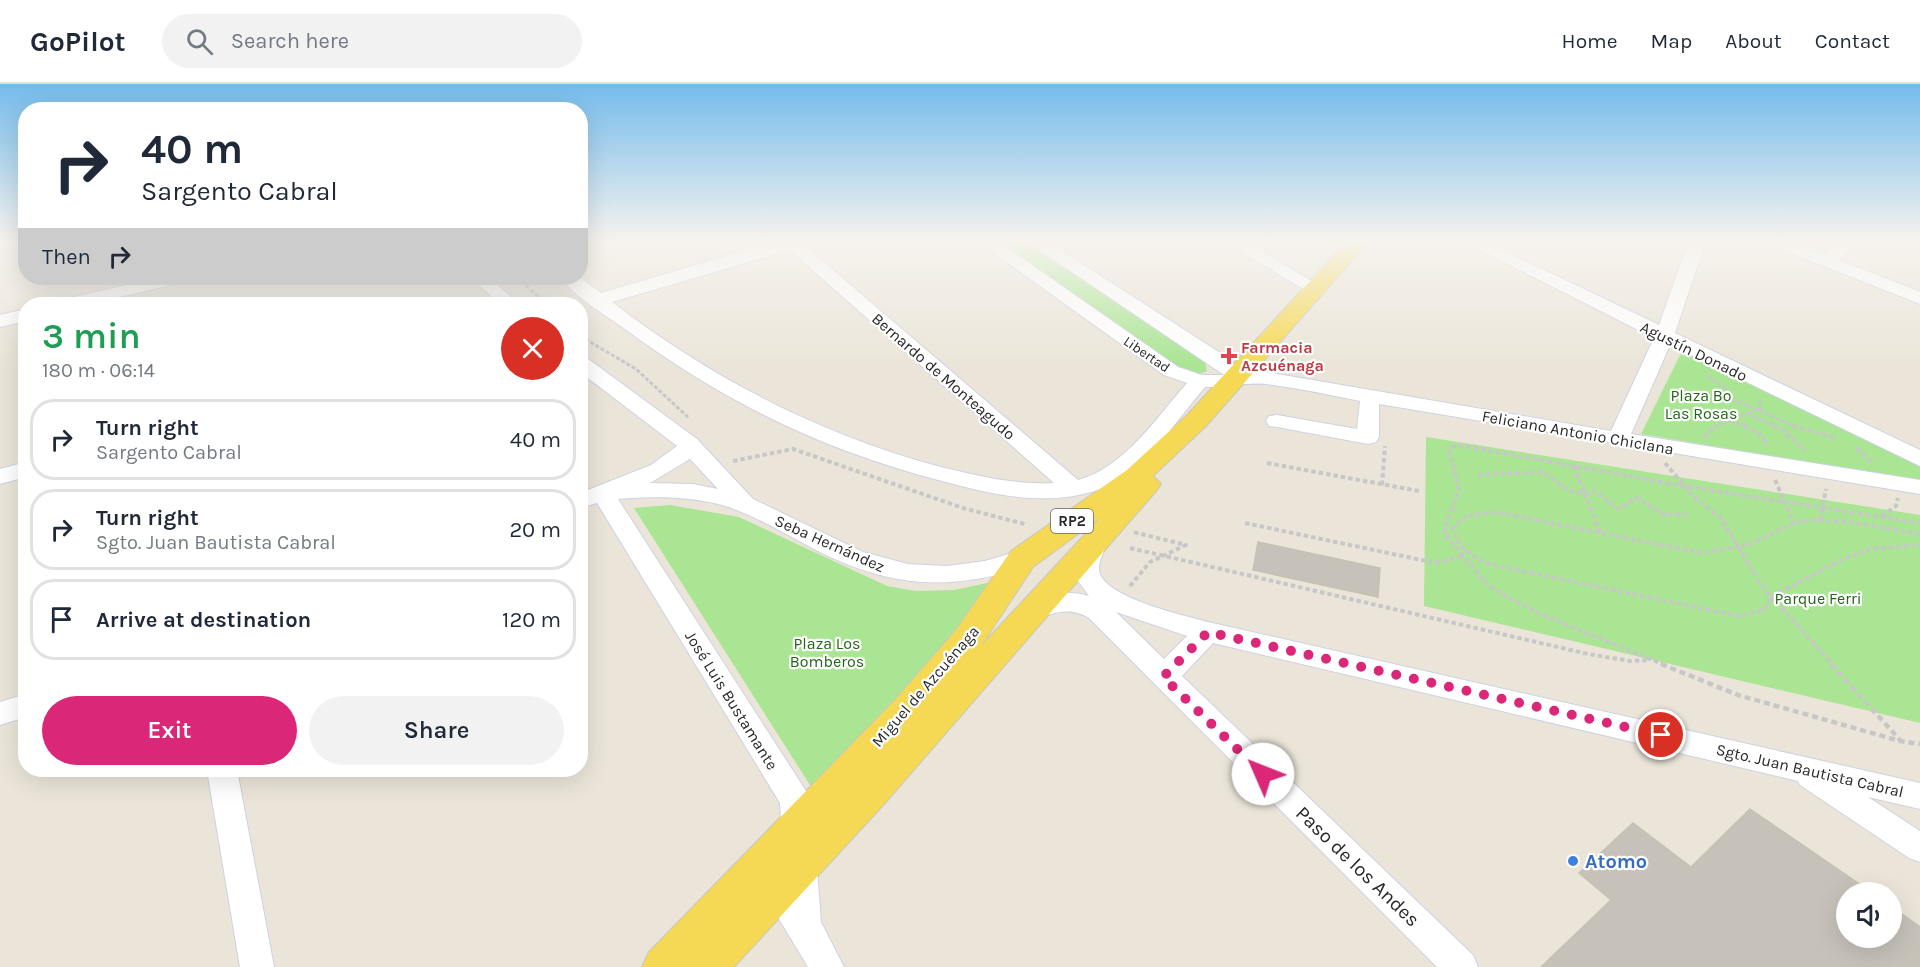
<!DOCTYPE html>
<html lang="en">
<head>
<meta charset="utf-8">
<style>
	body { margin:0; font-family:Karla,sans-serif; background:#f2f2f3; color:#1f2937; height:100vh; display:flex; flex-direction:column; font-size:22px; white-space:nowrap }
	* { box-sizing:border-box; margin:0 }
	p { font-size:20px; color:#747a83 }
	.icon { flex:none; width:33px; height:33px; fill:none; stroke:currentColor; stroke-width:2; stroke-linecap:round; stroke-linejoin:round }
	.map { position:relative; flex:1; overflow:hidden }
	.sheet { position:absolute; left:18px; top:213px; width:570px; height:480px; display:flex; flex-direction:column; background:#fff; border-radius:24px; box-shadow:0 6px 24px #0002 }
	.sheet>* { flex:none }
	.guide { position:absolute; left:18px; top:18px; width:570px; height:183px; border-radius:24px; box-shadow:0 6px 24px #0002; background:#fff; color:#1f2937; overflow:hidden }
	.tools { position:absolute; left:1836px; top:798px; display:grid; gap:12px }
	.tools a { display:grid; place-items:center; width:66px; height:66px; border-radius:50%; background:#fff; box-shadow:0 6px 24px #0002; font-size:30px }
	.pin { position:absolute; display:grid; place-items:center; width:51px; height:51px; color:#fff; margin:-26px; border:3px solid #fff; border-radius:50%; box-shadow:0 2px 6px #0007 }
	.me { position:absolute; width:66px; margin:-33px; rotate:314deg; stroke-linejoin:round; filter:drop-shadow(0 0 4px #0008) }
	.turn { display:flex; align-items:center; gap:21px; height:126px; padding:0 24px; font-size:27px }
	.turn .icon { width:78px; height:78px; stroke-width:2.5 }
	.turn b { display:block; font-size:42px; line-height:51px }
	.then { display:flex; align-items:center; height:57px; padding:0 24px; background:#0003; gap:12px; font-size:22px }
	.round { display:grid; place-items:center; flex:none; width:63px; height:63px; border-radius:32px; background:#f2f2f3 }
	.headline { display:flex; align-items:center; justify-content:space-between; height:102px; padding:0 24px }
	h1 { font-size:36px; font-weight:600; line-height:45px; color:#1e9e55 }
	.action { display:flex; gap:12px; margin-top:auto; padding:12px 24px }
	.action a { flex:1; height:69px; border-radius:36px; background:#db2777; color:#fff; font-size:24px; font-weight:600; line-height:69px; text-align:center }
	.action a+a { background:#f2f2f3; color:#1f2937 }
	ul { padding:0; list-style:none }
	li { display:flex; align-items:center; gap:18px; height:81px; margin:0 12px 9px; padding:0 12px; border:3px solid #e0e1e3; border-radius:24px }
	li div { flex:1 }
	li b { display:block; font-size:22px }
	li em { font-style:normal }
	header { display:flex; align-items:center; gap:36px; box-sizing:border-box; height:84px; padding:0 30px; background:#fff; border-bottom:2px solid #e0e1e3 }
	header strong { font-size:28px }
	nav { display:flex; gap:33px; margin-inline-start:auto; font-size:21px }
	.search { width:420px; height:54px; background:#f2f2f3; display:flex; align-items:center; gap:15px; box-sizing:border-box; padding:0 21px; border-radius:33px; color:#747a83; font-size:22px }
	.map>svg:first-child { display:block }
	.green { fill:#aae593 }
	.building { fill:#c6c1b9; stroke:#c6c1b3; stroke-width:1.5 }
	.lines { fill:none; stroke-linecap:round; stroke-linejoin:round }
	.minor-casing { stroke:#ced1e2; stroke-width:2 }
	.major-casing { stroke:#c7c7c7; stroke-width:2 }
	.path-far2 { stroke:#c7c7c7; stroke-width:3; stroke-dasharray:4 2; stroke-linecap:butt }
	.path-far1 { stroke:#c7c7c7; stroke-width:4; stroke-dasharray:4.5 3; stroke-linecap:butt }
	.path { stroke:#c7c7c7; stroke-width:4.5; stroke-dasharray:6 4; stroke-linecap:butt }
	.minor { fill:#fff; fill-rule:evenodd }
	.major { fill:#f5d954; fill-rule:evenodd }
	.route { stroke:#db2777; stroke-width:10; stroke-dasharray:0 18 }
	.health-dot { fill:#e0444e; stroke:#fff; stroke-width:2 }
	.shop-dot { fill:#3f7fe0; stroke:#fff; stroke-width:2 }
	.labels { text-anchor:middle; stroke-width:4.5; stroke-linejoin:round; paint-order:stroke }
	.far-street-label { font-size:14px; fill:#282828; stroke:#fff }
	.shield { fill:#fff; stroke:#686868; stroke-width:1.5 }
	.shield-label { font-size:15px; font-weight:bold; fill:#282828 }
	.health-label { font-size:16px; font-weight:bold; fill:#be3a42; stroke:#fff; text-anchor:start }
	.street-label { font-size:16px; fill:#282828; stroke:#fff }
	.park-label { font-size:16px; fill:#236717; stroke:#fff }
	.near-shop-label { font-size:20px; font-weight:bold; fill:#366cbe; stroke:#fff; text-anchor:start }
	.near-street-label { font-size:20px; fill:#282828; stroke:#fff }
</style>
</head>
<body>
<header>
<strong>GoPilot</strong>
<div class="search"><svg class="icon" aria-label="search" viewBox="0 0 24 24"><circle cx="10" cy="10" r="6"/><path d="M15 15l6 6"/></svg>Search here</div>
<nav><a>Home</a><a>Map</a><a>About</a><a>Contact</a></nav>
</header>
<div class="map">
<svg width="1920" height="883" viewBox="0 0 1920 883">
	<rect width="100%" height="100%" fill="#ebe5d9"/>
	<g class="green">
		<path d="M995 156H1022L1205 278 1207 287 1197 291 1180 284Z"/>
		<path d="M1682 267 1920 382V397L1641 350Z"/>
		<path d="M1426 353 1920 431V639L1424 522Z"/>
		<path d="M670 421 739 433 887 502 916 507 954 506 992 498 965 540 815 709 634 424Z"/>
	</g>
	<g class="building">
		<path d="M1258 458 1380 484 1378 513 1253 486Z"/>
		<path d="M1750 725 1871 808H1846V854H1892V823L1920 843V883H1541L1611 816 1579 789 1633 739 1691 783Z"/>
	</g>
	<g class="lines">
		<defs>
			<g id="minor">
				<path d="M780 156H811L805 162 1078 396C1124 384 1157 333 1187 299L1164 291 976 156H996L1178 283 1202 291H1224L1025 156H1045L1225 272 1242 287 1266 288 1611 347 1654 254 1460 156H1482L1659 241 1689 156H1706L1675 249 1920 366V382L1670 261 1631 350 1920 396V410L1379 320V353L1376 358 1368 360 1277 343 1269 342 1266 337 1269 332 1277 331 1357 345 1360 317C1329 311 1298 304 1266 300 1245 298 1227 304 1205 303 1177 336 1140 392 1098 406 1046 423 993 411 942 397 822 366 724 318 625 245 607 232 573 212 561 194L580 193 601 209ZM790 166 1054 399C1015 401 978 392 941 383 820 351 711 294 612 218Z"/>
				<path d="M1222 156H1243L1325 205 1316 210 1310 209Z"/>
				<path d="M1766 156H1790L1825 170 1842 156H1861L1839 176 1920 208V220L1768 160Z"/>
				<path d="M157 194H187L184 198 89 220H59L61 216Z"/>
				<path d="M471 194H490L519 220H500Z"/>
				<path d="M26 225V237L0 243V231Z"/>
				<path d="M580 272 587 274 697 355 753 415 863 468 908 480 947 482 985 477 1022 466 1031 469 1034 475 1031 481C952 508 890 504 816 466 785 450 755 431 722 421 688 412 652 412 618 415L806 707 813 731 821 838 844 883H808L776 830 781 819 785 817 780 719 597 419 580 424V409L651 381 677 362 580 288ZM690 375 718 405 693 400 650 399Z"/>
				<path d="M26 378V393L0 400V385Z"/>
				<path d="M1096 450 1105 452 1108 458C1105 466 1099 476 1099 484 1098 513 1187 532 1208 538L1920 699V725L1868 713 1920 747V778L1909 774 1800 701 1798 697 1213 559 1182 592 1473 871 1478 883H1437L1089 534C1061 518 1049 538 1025 531L1021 524 1025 517C1047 510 1066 505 1089 512L1078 497 1073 484 1087 452ZM1116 528 1187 552 1164 575Z"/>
				<path d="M26 610V633L0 641V618Z"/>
				<path d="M207 686H237L274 883H240Z"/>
			</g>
			<path id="major" d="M1348 156H1370L1206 342 1153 392 1161 400 1157 406 885 719 734 883H642L649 868 894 617 956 546 1011 467 1127 386 1188 330ZM1101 433 981 562 1033 483Z"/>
		</defs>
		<use href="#minor" class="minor-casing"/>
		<use href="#major" class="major-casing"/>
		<g class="path-far2">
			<path d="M517 194 547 220"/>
			<path d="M580 252 636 285 689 334"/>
			<path d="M1708 292 1725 304 1724 309 1732 315 1797 343"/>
			<path d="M1753 332 1777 343"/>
			<path d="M1725 335 1748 343"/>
			<path d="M1714 343 1761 324 1759 315"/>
		</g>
		<g class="path-far1">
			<path d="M1745 342 1760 351 1769 362"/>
			<path d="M1774 342 1784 347 1805 367"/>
			<path d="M1793 342 1837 354"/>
			<path d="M1704 353 1716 342"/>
			<path d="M1857 364 1871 378"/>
			<path d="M733 377 793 365 963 424 1025 440"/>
			<path d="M1267 379 1419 407"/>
			<path d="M1665 379 1694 413 1720 433 1761 501 1833 581"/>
			<path d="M1574 382 1585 410 1594 407 1619 425 1636 414 1663 430 1687 431"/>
			<path d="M1478 391 1543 388 1568 406 1585 410 1600 448"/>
			<path d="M1775 396 1794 439"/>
			<path d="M1382 401 1385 362"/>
			<path d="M1882 432 1896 422 1898 414"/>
			<path d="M1820 436 1826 405"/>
			<path d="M1245 439 1436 479 1463 472"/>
			<path d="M1920 450 1850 438 1814 436 1794 439 1750 460 1702 469 1496 428 1467 432 1453 444C1459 465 1473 474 1493 481L1739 532 1765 525 1771 513 1841 476 1870 465 1920 461"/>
			<path d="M1130 464 1588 570 1630 577 1650 576"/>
			<path d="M1130 502 1150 478 1186 461 1133 448"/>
			<path d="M1665 581 1538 529 1502 510 1486 499 1445 451V442L1459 406 1449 367 1453 363 1464 362 1683 402 1920 439"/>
		</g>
		<g class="path">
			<path d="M1661 580 1738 611 1900 657 1920 660"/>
			<path d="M1831 580 1900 656"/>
		</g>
		<use href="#minor" class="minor"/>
		<use href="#major" class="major"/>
	</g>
	<linearGradient id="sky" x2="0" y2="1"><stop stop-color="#74bbec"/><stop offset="0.56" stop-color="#f6f3ee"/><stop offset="1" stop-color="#f6f3ee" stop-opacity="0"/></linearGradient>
	<rect width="1920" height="280" fill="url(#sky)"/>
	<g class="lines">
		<path class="route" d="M1263 690 1163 593 1208 548 1661 651"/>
	</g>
	<path class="health-dot" d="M1226 263h6v6h6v6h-6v6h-6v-6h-6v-6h6z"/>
	<circle class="shop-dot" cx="1573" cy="777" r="6"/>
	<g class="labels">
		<g class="far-street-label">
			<text transform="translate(1147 270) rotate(34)" y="5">Libertad</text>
		</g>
		<rect class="shield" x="1051" y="425" width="42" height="24" rx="4.5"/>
		<g class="shield-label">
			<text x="1072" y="442">RP2</text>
		</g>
		<g class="health-label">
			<text x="1241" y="269">Farmacia<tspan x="1241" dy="18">Azcuénaga</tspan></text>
		</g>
		<g class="street-label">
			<text transform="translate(1694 267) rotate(26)" y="6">Agustín Donado</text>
			<text transform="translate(944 292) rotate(41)" y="6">Bernardo de Monteagudo</text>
			<text transform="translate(1578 348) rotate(10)" y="6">Feliciano Antonio Chiclana</text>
			<text transform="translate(830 459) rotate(24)" y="6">Seba Hernández</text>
			<text transform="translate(925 602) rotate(-49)" y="6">Miguel de Azcuénaga</text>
			<text transform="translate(732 616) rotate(58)" y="6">José Luis Bustamante</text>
			<text transform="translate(1810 686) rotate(13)" y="6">Sgto. Juan Bautista Cabral</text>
		</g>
		<g class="park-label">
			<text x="1701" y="317">Plaza Bº<tspan x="1701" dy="18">Las Rosas</tspan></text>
			<text x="1818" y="520">Parque Ferri</text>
			<text x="827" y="565">Plaza Los<tspan x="827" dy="18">Bomberos</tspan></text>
		</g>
		<g class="near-shop-label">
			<text x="1585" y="784">Atomo</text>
		</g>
		<g class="near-street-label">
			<text transform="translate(1358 782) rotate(44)" y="7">Paso de los Andes</text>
		</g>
	</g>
</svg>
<div class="tools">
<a><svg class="icon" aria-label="sound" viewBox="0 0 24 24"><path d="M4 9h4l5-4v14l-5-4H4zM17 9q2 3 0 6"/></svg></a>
</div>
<div class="pin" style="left:1661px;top:651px;background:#d93025"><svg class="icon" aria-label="arrive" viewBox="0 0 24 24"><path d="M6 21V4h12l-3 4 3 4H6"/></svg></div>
<svg class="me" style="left:1263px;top:690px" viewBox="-20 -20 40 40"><circle r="19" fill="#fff"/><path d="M0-13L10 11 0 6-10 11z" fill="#db2777"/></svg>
<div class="guide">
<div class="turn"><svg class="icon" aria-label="right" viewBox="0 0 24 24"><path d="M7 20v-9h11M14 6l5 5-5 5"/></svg><div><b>40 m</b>Sargento Cabral</div></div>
<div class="then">Then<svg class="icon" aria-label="right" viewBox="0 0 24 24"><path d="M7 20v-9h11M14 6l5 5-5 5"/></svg></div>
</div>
<section class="sheet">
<div class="headline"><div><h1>3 min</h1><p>180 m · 06:14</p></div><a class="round" style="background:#d93025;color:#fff"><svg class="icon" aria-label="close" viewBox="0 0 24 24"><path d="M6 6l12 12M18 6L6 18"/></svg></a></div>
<ul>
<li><svg class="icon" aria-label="right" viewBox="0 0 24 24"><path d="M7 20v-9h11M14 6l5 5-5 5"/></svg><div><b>Turn right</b><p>Sargento Cabral</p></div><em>40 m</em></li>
<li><svg class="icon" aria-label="right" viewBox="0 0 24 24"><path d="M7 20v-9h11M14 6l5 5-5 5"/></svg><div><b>Turn right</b><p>Sgto. Juan Bautista Cabral</p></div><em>20 m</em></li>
<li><svg class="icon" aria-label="arrive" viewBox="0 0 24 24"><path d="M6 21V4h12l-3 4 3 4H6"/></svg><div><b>Arrive at destination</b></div><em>120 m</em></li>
</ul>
<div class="action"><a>Exit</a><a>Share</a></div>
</section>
</div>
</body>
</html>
